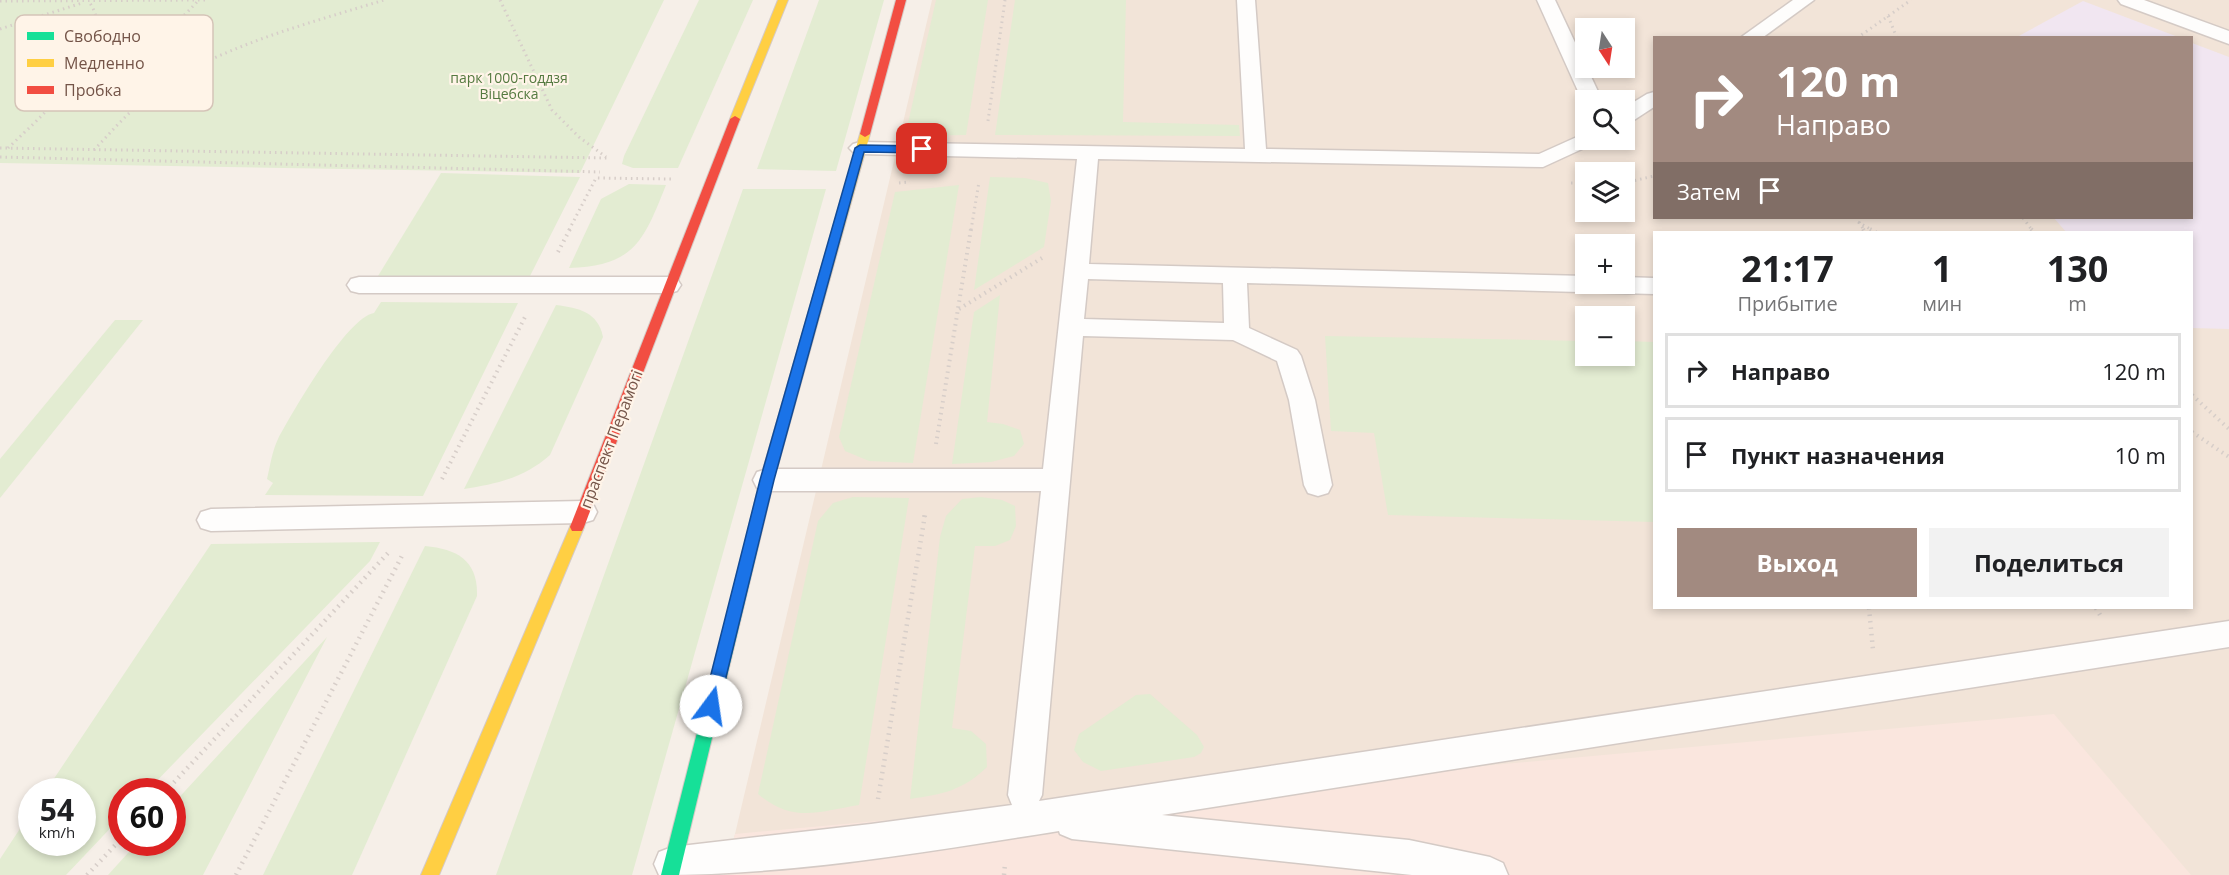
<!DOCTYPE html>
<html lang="ru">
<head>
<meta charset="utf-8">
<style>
	body { margin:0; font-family:"Open Sans",sans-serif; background:#f2f2f2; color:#202124; height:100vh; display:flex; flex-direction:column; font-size:22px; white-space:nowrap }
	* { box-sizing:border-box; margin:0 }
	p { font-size:20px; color:#757577 }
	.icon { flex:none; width:33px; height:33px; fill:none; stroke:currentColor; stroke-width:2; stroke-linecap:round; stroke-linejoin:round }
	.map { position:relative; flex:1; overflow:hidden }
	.panel { position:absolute; left:1653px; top:231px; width:540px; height:378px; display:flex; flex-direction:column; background:#fff; border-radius:0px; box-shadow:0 3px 9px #0003 }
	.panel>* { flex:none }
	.hud { position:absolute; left:1653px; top:36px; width:540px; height:183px; border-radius:0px; box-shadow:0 3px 9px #0003; background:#a28a80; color:#fff; overflow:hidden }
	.needle { width:39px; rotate:168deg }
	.buttons { position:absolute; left:1575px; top:18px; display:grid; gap:12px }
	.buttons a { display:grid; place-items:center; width:60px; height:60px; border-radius:0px; background:#fff; box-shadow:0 3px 9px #0003; font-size:30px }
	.speed { position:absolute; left:18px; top:778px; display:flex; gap:12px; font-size:30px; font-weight:700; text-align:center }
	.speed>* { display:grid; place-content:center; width:78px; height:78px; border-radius:50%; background:#fff; box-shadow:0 3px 9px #0003; line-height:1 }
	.speed small { font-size:15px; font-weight:400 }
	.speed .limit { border:9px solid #d22; background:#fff; color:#111 }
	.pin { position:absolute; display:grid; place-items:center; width:51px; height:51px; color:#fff; margin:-26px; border-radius:12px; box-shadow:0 3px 9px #0006 }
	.me { position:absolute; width:66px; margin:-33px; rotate:14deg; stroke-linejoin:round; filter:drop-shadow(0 0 4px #0008) }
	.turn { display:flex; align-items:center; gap:21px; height:126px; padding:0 24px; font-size:27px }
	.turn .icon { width:78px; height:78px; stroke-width:2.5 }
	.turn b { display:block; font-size:42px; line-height:51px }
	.then { display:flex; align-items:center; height:57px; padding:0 24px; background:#0003; gap:12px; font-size:22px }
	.eta { display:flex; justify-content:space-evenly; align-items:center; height:102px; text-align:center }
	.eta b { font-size:36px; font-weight:700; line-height:42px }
	.action { display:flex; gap:12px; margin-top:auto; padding:12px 24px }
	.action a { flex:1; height:69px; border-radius:0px; background:#a28a80; color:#fff; font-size:24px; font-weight:700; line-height:69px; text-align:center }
	.action a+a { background:#f2f2f2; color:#202124 }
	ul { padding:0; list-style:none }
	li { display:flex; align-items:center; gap:18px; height:75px; margin:0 12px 9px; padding:0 12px; border:3px solid #e0e0e0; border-radius:0px }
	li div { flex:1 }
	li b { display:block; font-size:22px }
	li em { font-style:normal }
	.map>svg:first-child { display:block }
	.residential { fill:#f2e4d8; fill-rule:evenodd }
	.commercial { fill:#fae6de }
	.education { fill:#f1e6f1 }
	.green { fill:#e3ecd2 }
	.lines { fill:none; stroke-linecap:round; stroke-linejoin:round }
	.lane-casing { stroke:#d4cac5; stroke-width:3 }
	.fast-casing { stroke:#d5cac5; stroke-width:2 }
	.slow-casing { stroke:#d5cac5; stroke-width:2 }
	.jam-casing { stroke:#d5cac5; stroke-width:2 }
	.path-far2 { stroke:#d7cec9; stroke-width:3; stroke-dasharray:1.5 4; stroke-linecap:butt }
	.path-far1 { stroke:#d7cec9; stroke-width:4; stroke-dasharray:1.5 4.5; stroke-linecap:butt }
	.path { stroke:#d7cec9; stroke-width:4.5; stroke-dasharray:1.5 5; stroke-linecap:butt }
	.lane { fill:#fefdfc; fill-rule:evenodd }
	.fast { fill:#16e098; fill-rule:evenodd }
	.slow { fill:#ffcf43; fill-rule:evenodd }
	.jam { fill:#f24e42; fill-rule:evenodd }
	.route { fill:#1a73e8; stroke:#114b97; stroke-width:1.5 }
	.labels { text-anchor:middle; stroke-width:4.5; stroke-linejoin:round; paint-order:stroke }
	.far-park-label { font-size:14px; fill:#557a40; stroke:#fff4e8 }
	.street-label { font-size:16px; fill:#745448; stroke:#fff4e8 }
	.key { fill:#fff4e8; stroke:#d5c4b8; stroke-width:1.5 }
	.key-label { font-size:16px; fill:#745448 }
</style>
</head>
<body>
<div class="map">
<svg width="2229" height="875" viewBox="0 0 2229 875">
	<rect width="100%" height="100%" fill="#f6efe8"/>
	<path class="residential" d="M932 0H2229V875H724L735 834ZM1586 28H1624V68H1586ZM1654 38H2192V218H1654ZM1586 100H1624V140H1586ZM1586 172H1624V212H1586ZM1654 232H2192V608H1654ZM1586 244H1624V284H1586ZM1586 316H1624V356H1586Z"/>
	<path class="commercial" d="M2054 714 2191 875H724L735 834Z"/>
	<g class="education">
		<path d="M2083 1 2178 37H2017Z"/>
		<path d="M2192 43 2229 57V329L2192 328V232H2066L2054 218H2192Z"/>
	</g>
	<g class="green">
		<path d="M0 0H664L580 173 0 163Z"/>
		<path d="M699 0H753L678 168H633L622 164 624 156Z"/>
		<path d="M819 0H884L836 171 757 169Z"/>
		<path d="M936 0H988L966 135C946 135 921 139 908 123Z"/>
		<path d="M1015 0H1126L1123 122 1239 125 1240 136 995 135Z"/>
		<path d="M441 173 580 177 530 276H378Z"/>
		<path d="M990 177 1025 178 1048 183 1051 201 1044 247 974 290Z"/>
		<path d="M629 184 666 185C644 240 635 266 569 268L601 199Z"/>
		<path d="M959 185 913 463 869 461 845 451 839 437 895 192Z"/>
		<path d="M743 189H826L632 875H496Z"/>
		<path d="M1000 295 987 422 1003 424 1020 430 1024 444 1014 456 991 462 952 464 974 312Z"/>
		<path d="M381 302 518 303 423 496 265 495 273 483 267 479C270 467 272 451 278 439 292 413 347 317 374 313Z"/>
		<path d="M556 305C579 308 598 312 603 337L550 455C524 478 497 484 464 489Z"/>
		<path d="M115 320H143L0 498V459Z"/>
		<path d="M1325 336 1585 341 1586 356H1624L1625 341 1654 342V522L1388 515 1374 433 1331 431Z"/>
		<path d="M853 497 909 498 859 805C817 812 793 823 758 794L818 521 833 503Z"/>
		<path d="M981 497 1002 500 1015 506 1016 526 1010 540 995 546H975L952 728 971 731 986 744 987 767C962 791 943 794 910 799L940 537 946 516 962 499Z"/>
		<path d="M380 542 370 561 146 792H122L121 817 66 875H0V859L31 812 32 843H82V792H45L211 544Z"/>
		<path d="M425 546C458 549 478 561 477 596L352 875H263Z"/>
		<path d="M327 637 203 875H108L137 843H172L173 804Z"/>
		<path d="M1150 694 1197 735 1204 747 1201 753 1194 757 1101 771 1083 762 1074 750 1079 734 1136 695Z"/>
	</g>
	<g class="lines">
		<defs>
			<g id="lane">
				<path d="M1237 0H1255L1266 149 1539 154 1579 136 1586 134V140H1597L1593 144 1543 167 1098 159 1089 264 1586 276V284H1624V277L1654 278V294L1247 283 1249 328 1297 350 1301 356 1315 400 1332 485 1328 493 1318 496 1308 493 1304 485 1289 400 1277 361 1233 340 1083 336 1042 795 1039 801 2229 621V647L1162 815 1409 840 1490 857 1503 863 1508 875H1412L1072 839 1060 834 1059 831C927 852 792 875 659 875L654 864 659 852 672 847 871 824 1012 805 1008 795 1041 491H767L757 488 753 480 757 472 767 469H1043L1077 159 860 154 853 152 849 148 853 144 860 142 1245 149ZM1088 279 1223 283 1224 323 1084 319Z"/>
				<path d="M1537 0H1555L1602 100H1586V104L1582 100Z"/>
				<path d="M1793 0H1814L1762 38H1740Z"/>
				<path d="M2118 0H2144L2229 31V44L2121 4Z"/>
				<path d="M1654 92V107L1631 122 1624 124V108L1647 94Z"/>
				<path d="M359 277H669L677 279 681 285 677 291 669 293H359L351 291 347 285 351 279Z"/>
				<path d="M583 501 593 504 597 512 593 520 583 523 211 531 201 528 197 520 201 512 211 509Z"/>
			</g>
			<path id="fast" d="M752 537 757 539 759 543 679 875H661L745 543 747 539Z"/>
			<g id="slow">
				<path d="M778 0H788L740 119 739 121H731L730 119Z"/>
				<path d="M865 131 870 134 774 480 759 543 757 547 752 549 747 547 745 543 760 480 860 134Z"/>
				<path d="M577 521 582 523 584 527 439 875H421L570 527 572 523Z"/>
			</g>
			<g id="jam">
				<path d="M896 0H906L870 134 865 137 860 134Z"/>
				<path d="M735 116 740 119 584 527 582 531H572L570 527 730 119Z"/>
			</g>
		</defs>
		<use href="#lane" class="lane-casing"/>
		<use href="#fast" class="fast-casing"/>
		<use href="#slow" class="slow-casing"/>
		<use href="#jam" class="jam-casing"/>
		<g class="path-far2">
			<path d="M500 0 552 110 579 137 606 157"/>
			<path d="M0 1 205 0"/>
			<path d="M1888 16 1897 38"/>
			<path d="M0 29 82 3"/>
			<path d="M1857 38 1911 0"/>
			<path d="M55 101 142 103"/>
			<path d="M100 102 198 1"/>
			<path d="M988 121 1005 0"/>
			<path d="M0 148 607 158"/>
			<path d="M8 148C37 120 123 47 89 2"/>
			<path d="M94 150C112 131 129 111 150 95 215 47 307 24 384 0"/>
			<path d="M0 157 600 172"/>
			<path d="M899 183 910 182"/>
			<path d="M1571 183H1586"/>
			<path d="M1624 183 1654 176"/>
			<path d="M2023 218 2032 230"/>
			<path d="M1858 222 1872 230"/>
			<path d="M1859 222 1864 230"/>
			<path d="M569 230 596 178 671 179"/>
			<path d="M971 230 979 182"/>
		</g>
		<g class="path-far1">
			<path d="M1863 229 1865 232"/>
			<path d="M1870 229 1876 232"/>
			<path d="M2031 229 2034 232"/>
			<path d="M558 252 570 229"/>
			<path d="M959 309 1042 258"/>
			<path d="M2192 395 2229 429"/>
			<path d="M2192 432 2229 457"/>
			<path d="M936 444 971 229"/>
			<path d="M442 479 525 317"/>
			<path d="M924 517 925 513"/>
		</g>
		<g class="path">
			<path d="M1869 608 1873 650"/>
			<path d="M2096 608 2100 615"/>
			<path d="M165 792 389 552"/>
			<path d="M878 799 925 515"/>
			<path d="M87 875 122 838"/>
			<path d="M236 875 404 552"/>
			<path d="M1004 875 1005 864"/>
		</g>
		<use href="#lane" class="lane"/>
		<use href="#fast" class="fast"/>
		<use href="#slow" class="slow"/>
		<use href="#jam" class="jam"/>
	</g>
	<path class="route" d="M860 145 922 146 927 149 922 153 864 152 774 480 719 706 717 711 711 713 706 711 703 706 760 480 855 148Z"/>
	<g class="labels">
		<g class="far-park-label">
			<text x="509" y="83">парк 1000-годдзя<tspan x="509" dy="16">Віцебска</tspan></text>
		</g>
		<g class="street-label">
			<text transform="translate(611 439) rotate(-69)" y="6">праспект Перамогі</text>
		</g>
	</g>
	<rect x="15" y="15" width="198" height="96" rx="9" class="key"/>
	<rect x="27" y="32" width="27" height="8" fill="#16e098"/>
	<rect x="27" y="59" width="27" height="8" fill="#ffcf43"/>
	<rect x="27" y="86" width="27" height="8" fill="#f24e42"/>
	<g class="key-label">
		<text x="64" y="42">Свободно</text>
		<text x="64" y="69">Медленно</text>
		<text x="64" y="96">Пробка</text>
	</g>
</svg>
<div class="buttons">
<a><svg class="needle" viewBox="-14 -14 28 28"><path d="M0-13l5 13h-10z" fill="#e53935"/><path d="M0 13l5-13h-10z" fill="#757577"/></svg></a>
<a><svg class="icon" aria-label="search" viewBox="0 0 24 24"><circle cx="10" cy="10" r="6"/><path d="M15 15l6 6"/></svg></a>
<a><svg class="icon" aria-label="layers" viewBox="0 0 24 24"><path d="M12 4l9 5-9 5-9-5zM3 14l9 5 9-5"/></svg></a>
<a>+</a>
<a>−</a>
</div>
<div class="speed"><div>54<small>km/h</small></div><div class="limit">60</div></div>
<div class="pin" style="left:922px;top:149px;background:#d93025"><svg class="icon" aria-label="arrive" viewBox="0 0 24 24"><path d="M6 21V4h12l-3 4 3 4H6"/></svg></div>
<svg class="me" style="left:711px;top:706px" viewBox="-20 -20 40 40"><circle r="19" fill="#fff"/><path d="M0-13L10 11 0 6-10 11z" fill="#1a73e8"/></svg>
<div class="hud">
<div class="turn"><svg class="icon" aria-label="right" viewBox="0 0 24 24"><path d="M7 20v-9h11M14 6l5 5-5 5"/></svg><div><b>120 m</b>Направо</div></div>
<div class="then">Затем<svg class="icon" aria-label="arrive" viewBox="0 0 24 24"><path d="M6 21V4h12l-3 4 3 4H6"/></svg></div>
</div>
<section class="panel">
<div class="eta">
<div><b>21:17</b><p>Прибытие</p></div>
<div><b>1</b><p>мин</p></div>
<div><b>130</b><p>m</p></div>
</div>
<ul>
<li><svg class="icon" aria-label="right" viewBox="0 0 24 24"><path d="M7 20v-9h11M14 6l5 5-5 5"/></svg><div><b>Направо</b></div><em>120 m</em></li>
<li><svg class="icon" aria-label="arrive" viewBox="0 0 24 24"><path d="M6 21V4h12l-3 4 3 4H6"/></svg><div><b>Пункт назначения</b></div><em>10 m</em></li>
</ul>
<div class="action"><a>Выход</a><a>Поделиться</a></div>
</section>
</div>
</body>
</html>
